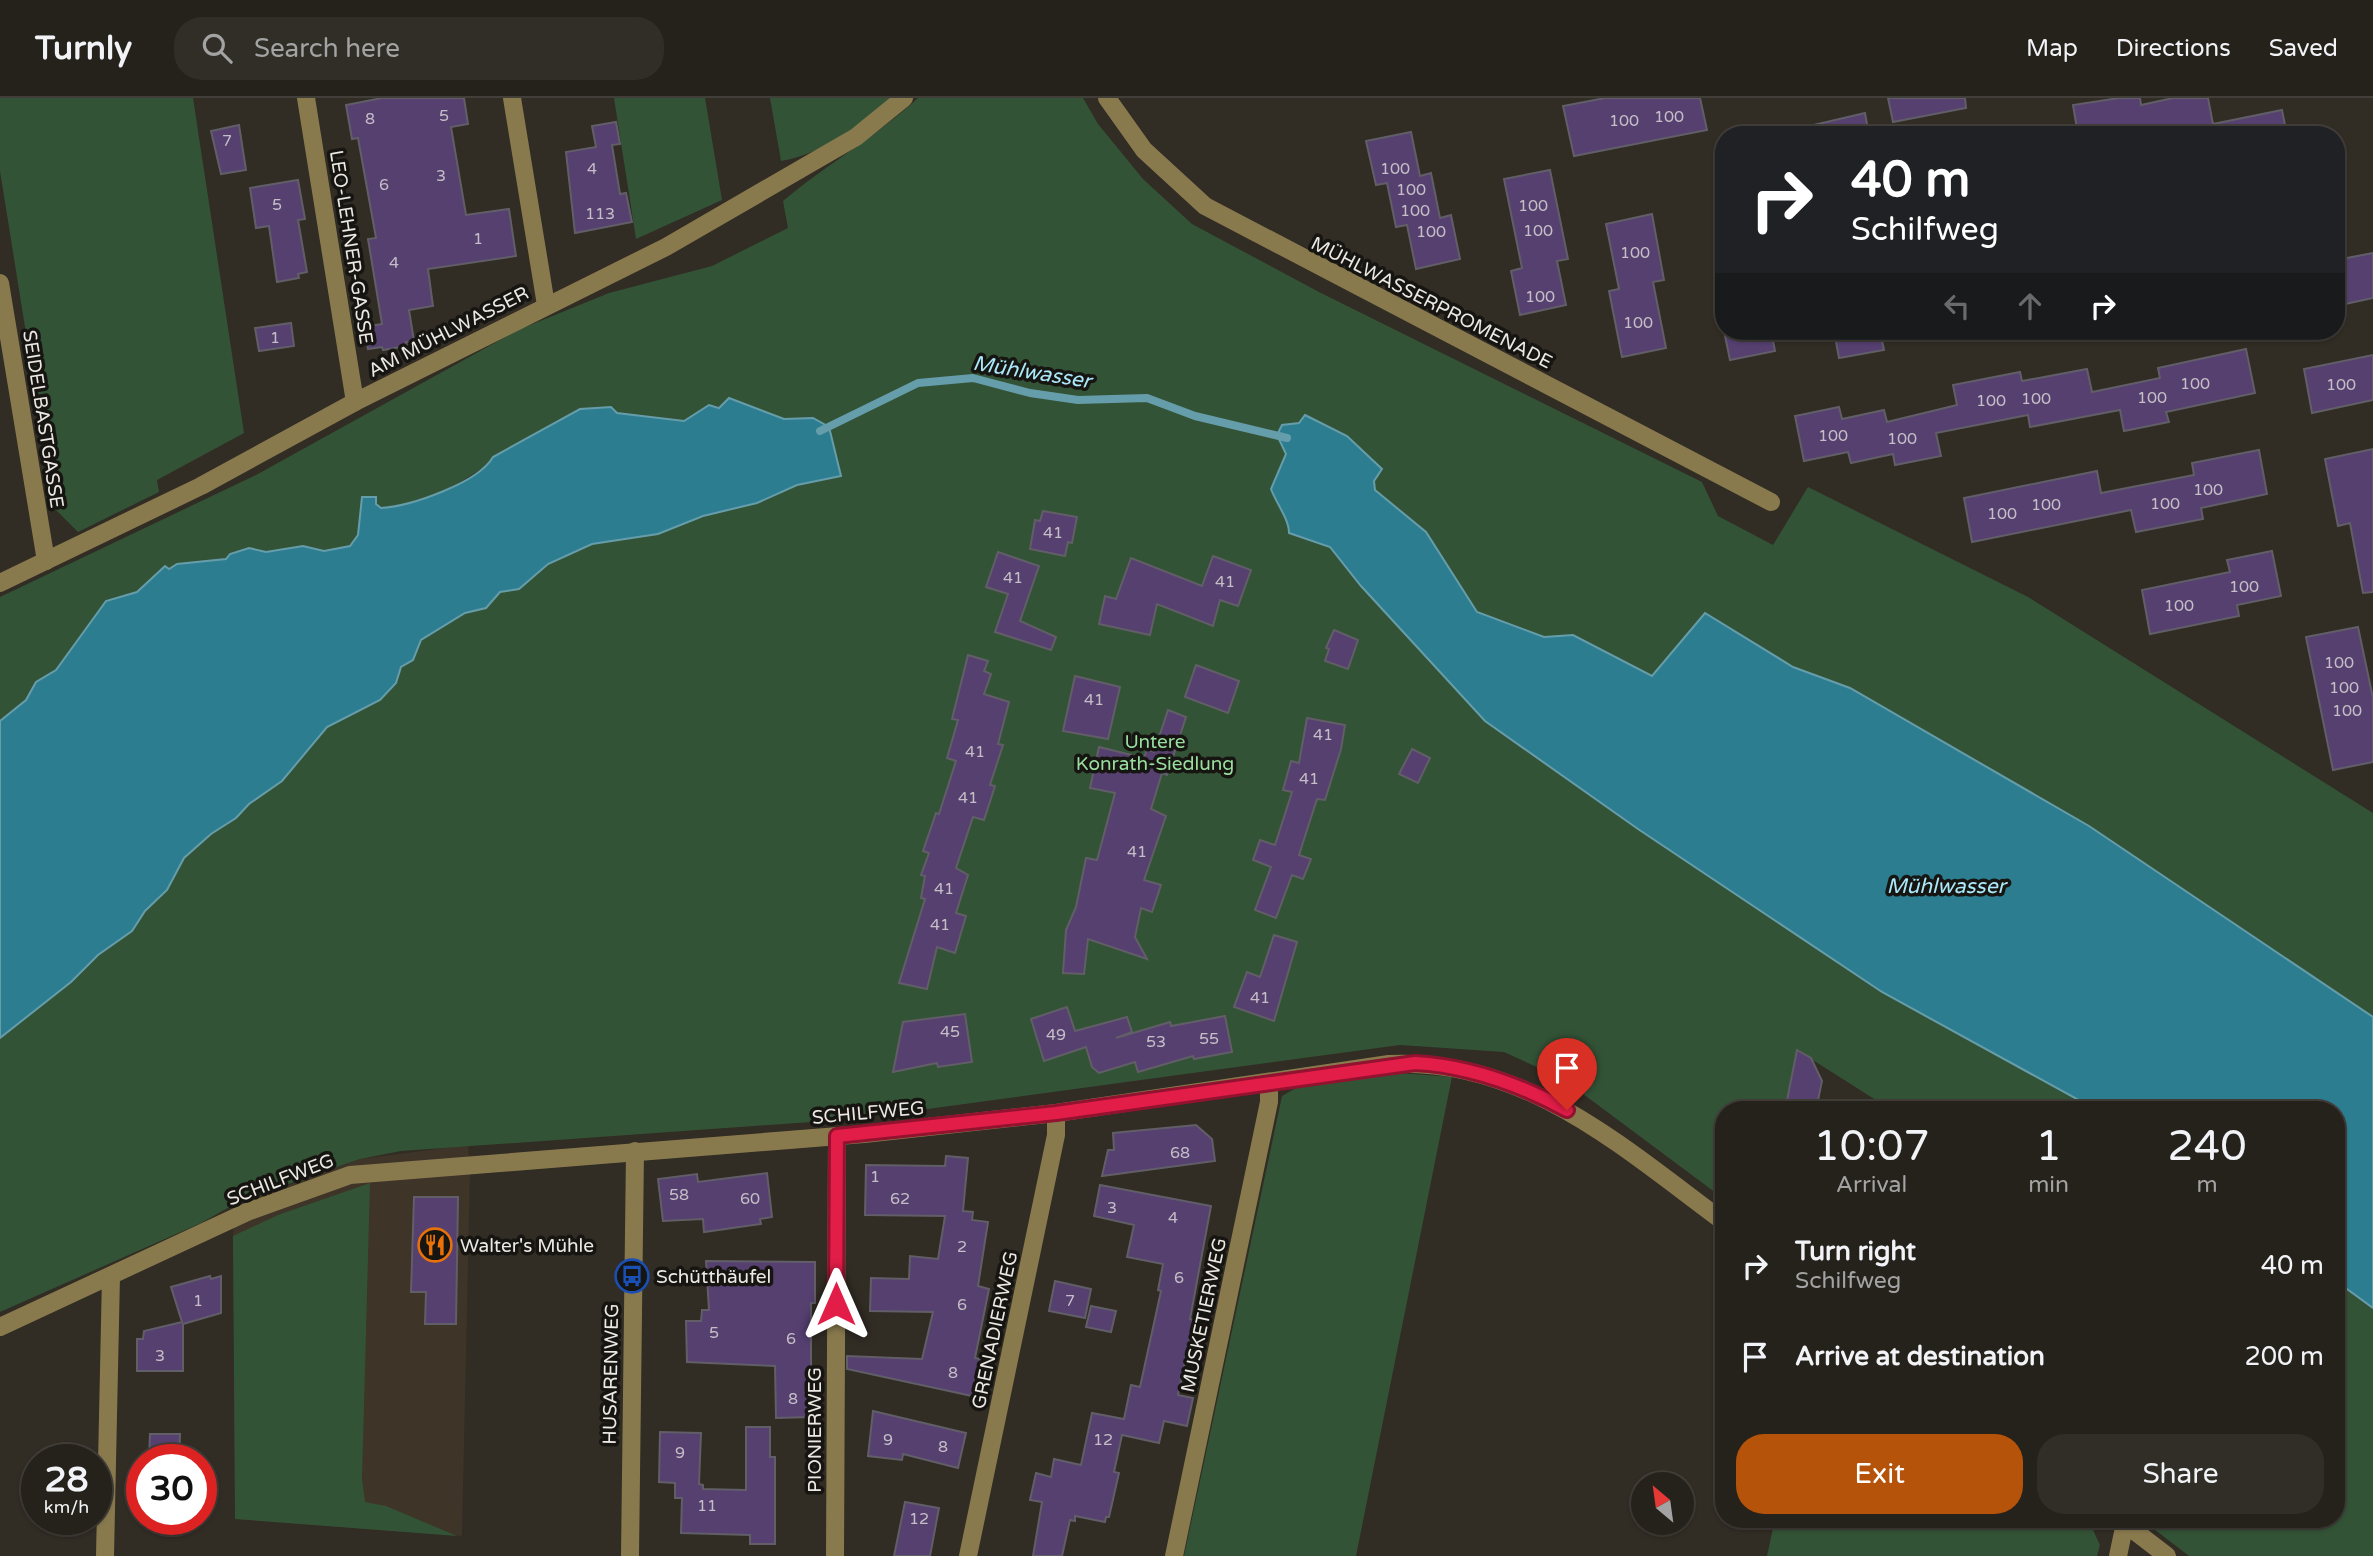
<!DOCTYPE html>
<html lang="en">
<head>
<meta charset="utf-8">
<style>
	body { margin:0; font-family:"Varela Round",sans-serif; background:#312e28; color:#f1f3f6; height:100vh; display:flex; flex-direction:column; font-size:26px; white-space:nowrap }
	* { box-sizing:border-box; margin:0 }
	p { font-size:23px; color:#a3a3a3 }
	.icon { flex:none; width:38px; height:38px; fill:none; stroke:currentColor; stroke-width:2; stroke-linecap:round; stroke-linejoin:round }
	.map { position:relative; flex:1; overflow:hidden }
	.sheet { position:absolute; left:1715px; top:1003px; width:630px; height:427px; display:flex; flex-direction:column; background:#25211b; border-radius:28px; box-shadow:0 2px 5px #0004,0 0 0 2px #423e3a }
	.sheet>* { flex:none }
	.top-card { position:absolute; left:1715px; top:28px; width:630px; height:214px; border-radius:28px; box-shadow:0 2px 5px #0004,0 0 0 2px #423e3a; background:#202124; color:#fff; overflow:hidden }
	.needle { width:46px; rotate:331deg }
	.buttons { position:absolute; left:1631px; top:1374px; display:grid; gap:14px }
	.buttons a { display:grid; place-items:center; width:63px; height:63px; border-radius:50%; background:#25211b; box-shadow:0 2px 5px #0004,0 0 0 2px #423e3a; font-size:35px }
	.speed { position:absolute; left:21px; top:1346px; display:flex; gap:14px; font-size:35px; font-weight:700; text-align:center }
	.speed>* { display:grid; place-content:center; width:91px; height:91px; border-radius:50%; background:#25211b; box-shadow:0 2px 5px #0004,0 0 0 2px #423e3a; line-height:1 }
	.speed small { font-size:18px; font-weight:400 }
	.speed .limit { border:10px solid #d22; background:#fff; color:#111 }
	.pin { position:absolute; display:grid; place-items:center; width:60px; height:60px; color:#fff; margin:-72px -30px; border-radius:50% 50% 50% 0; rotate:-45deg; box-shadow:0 0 7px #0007 }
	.pin .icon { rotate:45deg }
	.me { position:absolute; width:77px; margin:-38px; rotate:0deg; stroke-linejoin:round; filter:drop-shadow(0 0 5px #0008) }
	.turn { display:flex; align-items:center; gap:24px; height:147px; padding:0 21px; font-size:32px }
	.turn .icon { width:91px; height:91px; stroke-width:2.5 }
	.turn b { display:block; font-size:49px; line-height:60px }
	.lanes { display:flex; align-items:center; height:66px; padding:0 21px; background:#0003; justify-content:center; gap:35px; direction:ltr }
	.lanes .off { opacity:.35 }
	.eta { display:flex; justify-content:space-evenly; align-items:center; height:119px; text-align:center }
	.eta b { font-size:42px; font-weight:600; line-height:49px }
	.action { display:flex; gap:14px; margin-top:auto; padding:14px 21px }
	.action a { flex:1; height:80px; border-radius:28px; background:#b45309; color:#fff; font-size:28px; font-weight:600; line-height:80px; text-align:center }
	.action a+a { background:#312e28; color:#f1f3f6 }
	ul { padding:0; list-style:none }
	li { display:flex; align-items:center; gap:21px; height:91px; padding:0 21px }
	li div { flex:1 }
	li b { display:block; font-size:26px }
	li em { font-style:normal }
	header { display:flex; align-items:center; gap:42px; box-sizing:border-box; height:98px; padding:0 35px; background:#25211b; border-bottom:2px solid #423e3a }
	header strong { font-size:33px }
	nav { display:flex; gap:38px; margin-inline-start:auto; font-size:24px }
	.search { width:490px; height:63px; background:#312e28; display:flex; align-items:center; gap:18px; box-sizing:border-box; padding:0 24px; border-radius:28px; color:#a3a3a3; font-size:26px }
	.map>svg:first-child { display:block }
	.built { fill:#3e3428 }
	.green { fill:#335336 }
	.water { fill:#2d7d91; stroke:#669daa; stroke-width:2 }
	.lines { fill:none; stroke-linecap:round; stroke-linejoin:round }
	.stream { stroke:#669daa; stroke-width:8 }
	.building { fill:#554070; stroke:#615e67; stroke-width:2 }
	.minor { stroke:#897a4e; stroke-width:18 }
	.route-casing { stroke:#92132f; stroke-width:18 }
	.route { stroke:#e11d48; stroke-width:12 }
	.labels { text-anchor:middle; stroke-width:7; stroke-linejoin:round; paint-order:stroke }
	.number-label { font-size:16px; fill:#c6bec6 }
	.street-label { font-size:19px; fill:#ece8e3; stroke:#171511 }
	.park-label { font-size:19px; fill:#98de9f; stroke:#171511 }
	.poi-label { font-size:19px; fill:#ece8e3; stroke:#171511; text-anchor:start }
	.water-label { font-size:21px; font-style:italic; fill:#aae8fa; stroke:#171511 }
</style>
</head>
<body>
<header>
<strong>Turnly</strong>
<div class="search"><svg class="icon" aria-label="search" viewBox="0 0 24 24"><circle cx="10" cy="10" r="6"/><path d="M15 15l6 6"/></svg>Search here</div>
<nav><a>Map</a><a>Directions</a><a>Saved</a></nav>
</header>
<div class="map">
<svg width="2373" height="1458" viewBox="0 0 2373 1458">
	<rect width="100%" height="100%" fill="#312c24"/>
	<path class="built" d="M468 1047 470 1074 462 1438 235 1421 233 1107 360 1061Z"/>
	<g class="green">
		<path d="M0 0H193L244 335 157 382 159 394 78 434 54 410 0 73Z"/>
		<path d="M614 0H705L722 102 636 141Z"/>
		<path d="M770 0H890C859 28 822 56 781 63Z"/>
		<path d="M918 0H1083L1098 26 1143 81 1192 126 1319 194 1702 384 1718 418 1773 447 1808 389 2028 499 2373 715V919L2089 728 1850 590 1793 569 1705 516 1652 579 1573 537 1544 539 1477 514 1426 434 1375 392 1374 383 1382 371 1299 325 1278 336 1286 356 1271 392C1276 406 1289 421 1289 435L1330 449 1361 488 1485 623 1638 731 1882 894 2095 1011H1890L1797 952 1784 1011 1724 1012V1101L1563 981 1504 954 1400 947 854 1021 401 1053 360 1061 302 1081 233 1107 201 1125 0 1214V940L71 884 98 857 132 833 145 813 167 792 184 760 211 736 236 720 249 706 282 683 327 629 380 602 396 585 401 569 413 561 421 542 465 515 486 510 500 494 519 491 548 466 592 446 658 436 703 418 757 405 797 387 840 378V371L829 329 813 320 784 321 758 313 709 307 684 323 616 315 611 309 488 367 447 392 395 409 381 410 362 399 358 437 350 448 324 453 303 448 266 454 249 450 226 461 177 466 169 471 165 468 137 494 106 503 56 573 36 584 26 602 0 623V499L256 377 518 232 609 195 712 168 788 130 783 103C827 66 876 39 918 0Z"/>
		<path d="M1401 975 1452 979 1356 1458H1184L1282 998 1296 990Z"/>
		<path d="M370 1085 362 1381 365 1404 386 1408 457 1438 235 1421 233 1138 278 1117Z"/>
		<path d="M2336 1183 2373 1210V1458H2189L2141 1421H2336Z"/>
		<path d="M1775 1421H2088L2100 1447 2097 1458H1767Z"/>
	</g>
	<g class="water">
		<path d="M729 300 784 321 813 320 829 329 841 378 797 387 757 405 703 418 658 436 592 446 548 466 519 491 500 494 486 510 465 515 421 542 413 562 401 569 396 585 380 602 327 629 282 683 249 706 236 720 211 736 184 760 167 792 145 813 132 833 98 857 71 884 0 940V623L26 602 36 584 56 572 106 503 137 494 165 468 169 471 177 466 226 461 230 456 249 450 266 454 303 448 324 453 350 448 358 437 362 399H376V406L381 410C411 408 478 385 493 359L580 311 611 309 617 315 684 323 709 307 719 310Z"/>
		<path d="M1305 317 1347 338 1382 371 1374 383 1375 392 1426 434 1477 514 1544 539 1573 537 1652 578 1705 515 1793 569 1850 590 2089 728 2373 919V1210L2336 1183V1012L2095 1011 1882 894 1638 731 1485 623 1361 488 1330 449 1289 435C1289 421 1276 405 1271 391L1286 356 1277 337 1282 327 1299 325Z"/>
	</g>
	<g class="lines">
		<path class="stream" d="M820 333 918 285 973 280 1030 295 1078 302 1147 300 1195 318 1287 340"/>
	</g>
	<g class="building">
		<path d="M382 0H464L468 26 451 29 466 117 509 111 516 158 428 171 433 208 409 212 414 243 406 244 407 248 383 252 382 249 368 251 364 229 382 226 368 141 376 140 358 40 352 41 346 7Z"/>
		<path d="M1605 0H1700L1707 32 1574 58 1563 8Z"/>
		<path d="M1888 0H1965L1966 10 1893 24Z"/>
		<path d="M2119 0H2140L2141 7 2173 0H2208L2213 26 2282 12 2287 37H2078L2073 7Z"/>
		<path d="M1865 15 1869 37H1806L1805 29Z"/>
		<path d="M616 24 620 46 612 47 620 96 626 95 632 124 575 135 566 54 596 49 592 28Z"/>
		<path d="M239 27 246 72 221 76 211 33Z"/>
		<path d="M1411 34 1420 78 1431 75 1440 120 1451 117 1460 161 1416 171 1407 127 1396 129 1387 85 1376 87 1366 43Z"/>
		<path d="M1550 72 1568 161 1557 163 1566 207 1520 217 1511 173 1522 170 1504 81Z"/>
		<path d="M298 82 305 121 298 122 307 174 298 176 299 180 277 184 269 128 256 130 250 90Z"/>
		<path d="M1652 116 1664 182 1653 184 1666 250 1622 259 1609 193 1619 191 1606 126Z"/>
		<path d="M2373 155V200L2336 208V162Z"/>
		<path d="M291 225 294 248 259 253 255 230Z"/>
		<path d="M1724 233H1771L1775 253 1730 262Z"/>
		<path d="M1834 233H1880L1884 252 1839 260Z"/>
		<path d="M2246 251 2255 295 2166 314 2169 324 2124 333 2120 312 2030 329 2028 317 1936 335 1941 358 1895 367 1893 356 1851 365 1848 354 1804 363 1795 318 1839 309 1842 321 1884 312 1887 324 1957 307 1953 287 2020 274 2022 283 2087 271 2092 294 2160 280 2158 270Z"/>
		<path d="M2373 257V302L2312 315 2304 271Z"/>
		<path d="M2373 351V494L2363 495 2350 425 2338 428 2325 361Z"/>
		<path d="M2259 352 2267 396 2201 410 2203 421 2136 434 2131 412 1972 444 1964 400 2097 373 2101 395 2194 377 2192 365Z"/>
		<path d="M1043 413 1077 419 1072 445 1068 444 1065 458 1030 451 1035 422 1040 423Z"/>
		<path d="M2272 453 2281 498 2237 507 2239 518 2150 536 2142 492 2230 474 2227 462Z"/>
		<path d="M998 454 1039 468 1020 523 1056 539 1051 552 995 534 1008 496 986 489Z"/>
		<path d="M1213 458 1251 472 1238 508 1220 502 1213 528 1157 506 1150 537 1099 526 1105 498 1116 501 1131 460 1202 488Z"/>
		<path d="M2358 529 2373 600V664L2333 672 2306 539Z"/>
		<path d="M1334 532 1358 542 1348 571 1325 563 1329 551 1326 550Z"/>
		<path d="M968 557 988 563 984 573 991 576 984 596 1009 604 998 646 1003 647 990 687 995 688 984 722 973 719 956 770 968 777 956 815 966 818 955 855 937 849 927 891 899 885 925 801 921 800 925 778 921 777 929 755 923 753 936 715 939 716 956 663 947 660 958 622 952 621Z"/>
		<path d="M1196 567 1239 583 1228 615 1185 599Z"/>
		<path d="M1075 578 1120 589 1108 641 1063 633Z"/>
		<path d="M1168 612 1186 619 1167 677 1162 675 1151 711 1166 718 1144 782 1161 787 1152 814 1141 810 1135 839 1147 861 1088 841 1084 876 1063 875 1066 832 1076 809 1086 760 1097 762 1115 695 1090 690 1099 649 1144 660 1147 651 1154 654Z"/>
		<path d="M1307 620 1345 627 1341 651 1325 702 1317 701 1299 757 1311 761 1303 781 1292 777 1276 820 1255 812 1271 769 1253 762 1260 742 1275 747 1292 694 1283 692 1291 663 1299 665Z"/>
		<path d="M1412 651 1430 660 1418 685 1399 676Z"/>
		<path d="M1274 837 1297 844 1274 923 1234 909 1247 874 1260 879Z"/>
		<path d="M1067 909 1075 933 1127 919 1132 934 1116 940 1170 924 1171 928 1225 918 1232 954 1194 961 1193 958 1138 974 1135 964 1099 975 1092 969 1086 949 1044 963 1031 921Z"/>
		<path d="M965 916 972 964 938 969 937 965 893 974 903 924Z"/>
		<path d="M1797 952 1811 960 1822 983 1816 1012H1785Z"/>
		<path d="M1196 1027 1212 1041 1215 1063 1102 1078 1108 1052H1114L1113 1035Z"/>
		<path d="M946 1058 968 1060 963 1113 973 1114 972 1122 988 1124 978 1188 989 1191 975 1260 980 1261 972 1298 847 1271V1258L922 1261 933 1214 870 1213 871 1180 909 1181 910 1158 938 1161 945 1118 865 1117 866 1067 945 1068Z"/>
		<path d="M767 1075 772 1119 760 1121 761 1126 704 1134 703 1121 663 1123 658 1081 697 1076 698 1084Z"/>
		<path d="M1100 1087 1211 1108 1190 1221 1194 1222 1178 1297 1193 1300 1187 1328 1164 1323 1159 1345 1122 1337 1114 1374 1119 1375 1109 1419H1106L1105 1424 1075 1418V1423L1070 1422 1062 1458H1033L1042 1404 1030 1402 1036 1375 1051 1379 1054 1361 1081 1367 1092 1315 1124 1321 1131 1287 1140 1289 1161 1193 1158 1192 1163 1166 1127 1159 1134 1127 1094 1118Z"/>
		<path d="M414 1099H458L456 1226H425L426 1194H411Z"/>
		<path d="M706 1163 815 1164V1205H811V1319L776 1320 775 1268 687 1264 686 1223H701L702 1212H709Z"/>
		<path d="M210 1178 211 1181 221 1178V1215L183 1226V1273H137V1241H143L144 1233 182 1224 171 1189Z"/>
		<path d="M1055 1183 1091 1191 1085 1220 1049 1213Z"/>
		<path d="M1091 1208 1116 1213 1111 1234 1086 1229Z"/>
		<path d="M873 1313 966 1335 958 1370 903 1356 902 1362 868 1358Z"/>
		<path d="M746 1329H770V1359H775V1446H750V1437L681 1435 682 1400H675V1385L659 1384 660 1334 701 1335 699 1386 703 1387V1391L746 1392Z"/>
		<path d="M150 1336H180L179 1362H149Z"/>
		<path d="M905 1404 939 1410 930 1458H894Z"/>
	</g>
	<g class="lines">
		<g class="minor">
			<path d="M306 0 355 304"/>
			<path d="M512 0 546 207"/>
			<path d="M1107 0 1144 52 1205 108 1771 404"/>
			<path d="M0 185 46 463"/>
			<path d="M0 485 201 388 355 304 666 149 856 39 904 0"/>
			<path d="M0 1229 247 1114 350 1077 864 1036 1056 1015 1389 966C1524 959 1622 1049 1724 1124"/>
			<path d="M2119 1421 2167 1458"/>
			<path d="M105 1458 111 1178"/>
			<path d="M630 1458 635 1053"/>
			<path d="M835 1458 837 1038"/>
			<path d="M968 1458 1056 1037V1015"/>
			<path d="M1174 1458 1269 1004V984"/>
			<path d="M2118 1458 2125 1425"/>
		</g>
	</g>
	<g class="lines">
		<defs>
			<path id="route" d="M836 1206 837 1038 1056 1015 1415 965C1469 968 1519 986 1567 1012"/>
		</defs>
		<use href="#route" class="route-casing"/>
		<use href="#route" class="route"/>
	</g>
	<defs>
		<symbol id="restaurant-ring" viewBox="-11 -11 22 22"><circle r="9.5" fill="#171511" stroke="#e8710a" stroke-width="1.5"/><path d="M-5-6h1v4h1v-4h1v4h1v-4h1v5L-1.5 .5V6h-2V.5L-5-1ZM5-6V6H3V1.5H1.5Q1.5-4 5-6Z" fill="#e8710a"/></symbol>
		<symbol id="bus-ring" viewBox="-11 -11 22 22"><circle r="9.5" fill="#171511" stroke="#1a4fb4" stroke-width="1.5"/><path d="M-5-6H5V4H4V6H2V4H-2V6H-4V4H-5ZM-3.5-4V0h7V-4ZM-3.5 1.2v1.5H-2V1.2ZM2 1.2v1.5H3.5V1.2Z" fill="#1a4fb4"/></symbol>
	</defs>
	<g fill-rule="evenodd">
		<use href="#restaurant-ring" x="416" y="1128" width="38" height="38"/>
		<use href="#bus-ring" x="613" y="1159" width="38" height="38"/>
	</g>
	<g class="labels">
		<g class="number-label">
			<text x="444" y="23">5</text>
			<text x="1669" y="24">100</text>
			<text x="370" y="26">8</text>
			<text x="1624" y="28">100</text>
			<text x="227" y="48">7</text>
			<text x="592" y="76">4</text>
			<text x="1395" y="76">100</text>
			<text x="441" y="83">3</text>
			<text x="384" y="92">6</text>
			<text x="1411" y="97">100</text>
			<text x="277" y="112">5</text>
			<text x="1533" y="113">100</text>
			<text x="1415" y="118">100</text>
			<text x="600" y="121">113</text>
			<text x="1538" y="138">100</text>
			<text x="1431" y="139">100</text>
			<text x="478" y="146">1</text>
			<text x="1635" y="160">100</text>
			<text x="394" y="170">4</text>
			<text x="1540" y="204">100</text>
			<text x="1638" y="230">100</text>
			<text x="275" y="245">1</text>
			<text x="2195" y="291">100</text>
			<text x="2341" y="292">100</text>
			<text x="2152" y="305">100</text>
			<text x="2036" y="306">100</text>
			<text x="1991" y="308">100</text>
			<text x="1833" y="343">100</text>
			<text x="1902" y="346">100</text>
			<text x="2208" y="397">100</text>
			<text x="2165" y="411">100</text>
			<text x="2046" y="412">100</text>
			<text x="2002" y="421">100</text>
			<text x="1053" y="440">41</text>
			<text x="1013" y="485">41</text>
			<text x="1225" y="489">41</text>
			<text x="2244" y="494">100</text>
			<text x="2179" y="513">100</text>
			<text x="2339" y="570">100</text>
			<text x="2344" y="595">100</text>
			<text x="1094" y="607">41</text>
			<text x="2347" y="618">100</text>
			<text x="1323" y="642">41</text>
			<text x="975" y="659">41</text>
			<text x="1309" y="686">41</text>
			<text x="968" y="705">41</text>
			<text x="1137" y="759">41</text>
			<text x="944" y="796">41</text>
			<text x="940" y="832">41</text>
			<text x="1260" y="905">41</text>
			<text x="950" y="939">45</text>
			<text x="1056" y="942">49</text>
			<text x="1209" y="946">55</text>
			<text x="1156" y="949">53</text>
			<text x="1180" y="1060">68</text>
			<text x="875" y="1084">1</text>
			<text x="679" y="1102">58</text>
			<text x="750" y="1106">60</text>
			<text x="900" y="1106">62</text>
			<text x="1112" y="1115">3</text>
			<text x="1173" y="1125">4</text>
			<text x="962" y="1154">2</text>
			<text x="1179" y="1185">6</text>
			<text x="198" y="1208">1</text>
			<text x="1070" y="1208">7</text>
			<text x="962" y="1212">6</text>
			<text x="714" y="1240">5</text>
			<text x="791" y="1246">6</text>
			<text x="160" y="1263">3</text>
			<text x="953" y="1280">8</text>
			<text x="793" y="1306">8</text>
			<text x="888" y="1347">9</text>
			<text x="1103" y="1347">12</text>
			<text x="943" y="1354">8</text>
			<text x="680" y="1360">9</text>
			<text x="707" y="1413">11</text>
			<text x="919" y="1426">12</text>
		</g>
		<g class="street-label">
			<text transform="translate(352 149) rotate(81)" y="7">LEO-LEHNER-GASSE</text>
			<text transform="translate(1432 204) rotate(27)" y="7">MÜHLWASSERPROMENADE</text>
			<text transform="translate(448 233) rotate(-27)" y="7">AM MÜHLWASSER</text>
			<text transform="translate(44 321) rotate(81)" y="7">SEIDELBASTGASSE</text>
			<text transform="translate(868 1014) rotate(-5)" y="7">SCHILFWEG</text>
			<text transform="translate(280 1081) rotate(-21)" y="7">SCHILFWEG</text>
			<text transform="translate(1203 1217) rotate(-78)" y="7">MUSKETIERWEG</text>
			<text transform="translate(994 1232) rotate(-78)" y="7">GRENADIERWEG</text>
			<text transform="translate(610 1276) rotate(-89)" y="7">HUSARENWEG</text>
			<text transform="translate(814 1332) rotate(-90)" y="7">PIONIERWEG</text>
		</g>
		<g class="park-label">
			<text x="1155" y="650">Untere<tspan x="1155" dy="22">Konrath-Siedlung</tspan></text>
		</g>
		<g class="poi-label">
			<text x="460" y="1154">Walter's Mühle</text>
			<text x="656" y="1185">Schütthäufel</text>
		</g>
		<g class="water-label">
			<text transform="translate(1032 274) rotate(9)" y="7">Mühlwasser</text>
			<text x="1946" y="795">Mühlwasser</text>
		</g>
	</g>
</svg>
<div class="buttons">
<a><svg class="needle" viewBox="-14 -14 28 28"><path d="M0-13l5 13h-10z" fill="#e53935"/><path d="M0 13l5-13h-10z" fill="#a3a3a3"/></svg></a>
</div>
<div class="speed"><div>28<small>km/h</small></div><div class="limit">30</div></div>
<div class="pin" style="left:1567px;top:1012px;background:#d93025"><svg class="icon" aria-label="arrive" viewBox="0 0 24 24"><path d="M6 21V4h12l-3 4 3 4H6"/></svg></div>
<svg class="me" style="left:836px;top:1206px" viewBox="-20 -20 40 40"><path d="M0-17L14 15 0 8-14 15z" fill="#e11d48" stroke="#fff" stroke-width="4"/></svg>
<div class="top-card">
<div class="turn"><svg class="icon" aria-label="right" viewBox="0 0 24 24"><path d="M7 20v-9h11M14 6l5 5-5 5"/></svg><div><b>40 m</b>Schilfweg</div></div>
<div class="lanes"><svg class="icon off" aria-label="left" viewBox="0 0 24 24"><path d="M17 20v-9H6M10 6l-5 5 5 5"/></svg><svg class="icon off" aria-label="ahead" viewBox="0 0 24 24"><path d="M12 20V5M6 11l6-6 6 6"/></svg><svg class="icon" aria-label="right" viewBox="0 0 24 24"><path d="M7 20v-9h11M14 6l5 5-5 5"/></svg></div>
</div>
<section class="sheet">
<div class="eta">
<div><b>10:07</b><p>Arrival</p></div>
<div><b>1</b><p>min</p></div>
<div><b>240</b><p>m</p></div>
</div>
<ul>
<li><svg class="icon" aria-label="right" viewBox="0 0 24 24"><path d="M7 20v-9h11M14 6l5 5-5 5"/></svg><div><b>Turn right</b><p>Schilfweg</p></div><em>40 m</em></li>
<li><svg class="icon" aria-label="arrive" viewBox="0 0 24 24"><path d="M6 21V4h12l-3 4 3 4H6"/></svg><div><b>Arrive at destination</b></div><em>200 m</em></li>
</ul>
<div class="action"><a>Exit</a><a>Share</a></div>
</section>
</div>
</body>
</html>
